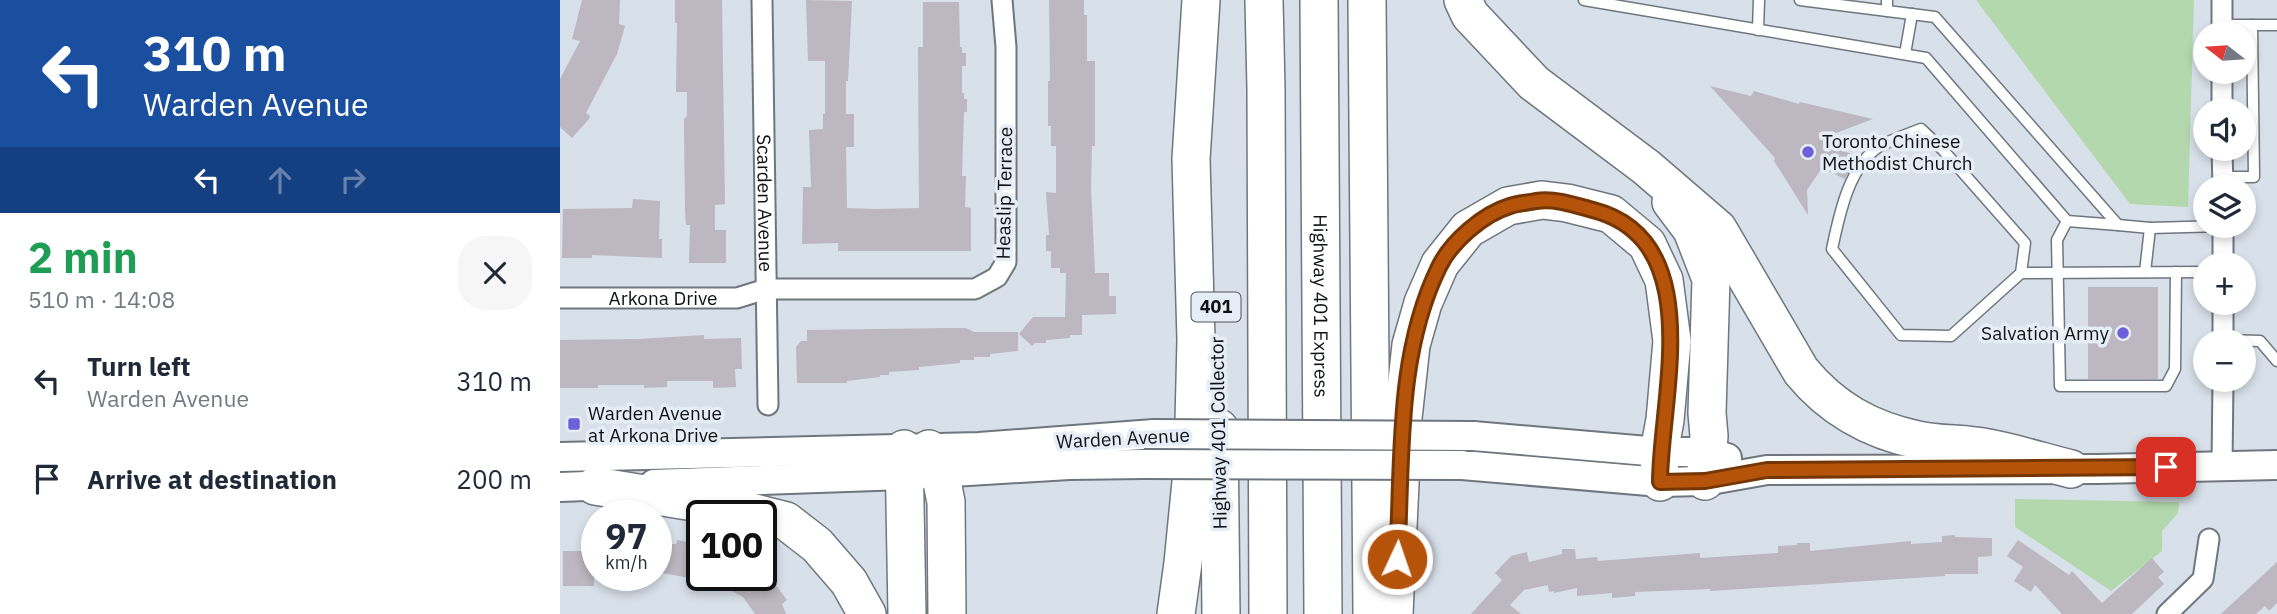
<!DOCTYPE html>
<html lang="en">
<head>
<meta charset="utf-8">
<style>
	body { margin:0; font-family:"IBM Plex Sans",sans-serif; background:#f6f6f7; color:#1f2937; height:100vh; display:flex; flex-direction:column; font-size:26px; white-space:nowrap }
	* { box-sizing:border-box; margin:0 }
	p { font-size:23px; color:#747a83 }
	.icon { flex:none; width:38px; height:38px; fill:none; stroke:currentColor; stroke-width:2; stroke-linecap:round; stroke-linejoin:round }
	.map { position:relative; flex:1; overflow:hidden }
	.panel { display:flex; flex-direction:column; background:#fff; width:560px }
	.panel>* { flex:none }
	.top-card { background:#1a4fa0; color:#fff; overflow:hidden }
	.needle { width:46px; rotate:287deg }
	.tools { position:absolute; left:1633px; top:21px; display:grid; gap:14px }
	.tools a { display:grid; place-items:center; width:63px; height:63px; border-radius:50%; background:#fff; box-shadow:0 4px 10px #0003; font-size:35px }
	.speed { position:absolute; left:21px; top:500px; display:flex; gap:14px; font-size:35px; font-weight:700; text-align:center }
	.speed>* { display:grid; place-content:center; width:91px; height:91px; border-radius:50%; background:#fff; box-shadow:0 4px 10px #0003; line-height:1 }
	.speed small { font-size:18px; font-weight:400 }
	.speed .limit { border:4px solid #111; border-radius:10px; background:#fff; color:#111 }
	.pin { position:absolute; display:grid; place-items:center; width:60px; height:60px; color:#fff; margin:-30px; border-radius:14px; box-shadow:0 4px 10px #0006 }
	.me { position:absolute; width:77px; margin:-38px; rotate:3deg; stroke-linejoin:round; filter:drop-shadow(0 0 5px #0008) }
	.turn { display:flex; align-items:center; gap:24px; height:147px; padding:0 28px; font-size:32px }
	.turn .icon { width:91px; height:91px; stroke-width:2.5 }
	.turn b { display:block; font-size:49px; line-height:60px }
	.lanes { display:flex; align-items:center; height:66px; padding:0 28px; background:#0003; justify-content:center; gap:35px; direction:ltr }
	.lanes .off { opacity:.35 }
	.round { display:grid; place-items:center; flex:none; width:74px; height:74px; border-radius:28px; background:#f6f6f7 }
	.summary { display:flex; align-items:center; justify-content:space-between; height:119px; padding:0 28px }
	h1 { font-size:42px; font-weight:700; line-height:52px; color:#1e9e55 }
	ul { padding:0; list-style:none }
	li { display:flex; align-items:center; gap:21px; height:98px; padding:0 28px }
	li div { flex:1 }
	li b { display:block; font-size:26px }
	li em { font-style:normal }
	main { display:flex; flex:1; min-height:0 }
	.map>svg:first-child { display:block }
	.green { fill:#b4d8ae }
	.building { fill:#bcb7c1 }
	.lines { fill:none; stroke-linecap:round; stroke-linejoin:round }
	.service-casing { stroke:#6f767e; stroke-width:13 }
	.minor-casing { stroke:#6f767e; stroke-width:23 }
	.secondary-casing { stroke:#6f767e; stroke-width:32 }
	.motorway-casing { stroke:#6f767e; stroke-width:40 }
	.service { stroke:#fff; stroke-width:10 }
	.minor { stroke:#fff; stroke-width:19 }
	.secondary { stroke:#fff; stroke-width:28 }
	.motorway { stroke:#fff; stroke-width:37 }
	.secondary-bridge-casing { stroke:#6f767e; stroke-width:32; stroke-linecap:butt }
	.secondary-bridge { stroke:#fff; stroke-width:28 }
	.route-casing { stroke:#753606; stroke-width:18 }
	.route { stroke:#b45309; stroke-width:12 }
	.poi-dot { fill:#6d60da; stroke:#e5edf6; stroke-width:2.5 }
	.labels { text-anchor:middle; stroke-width:7; stroke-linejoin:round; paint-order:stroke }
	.shield { fill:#e5edf6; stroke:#4f5458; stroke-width:2 }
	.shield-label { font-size:18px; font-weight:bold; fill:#0f1215 }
	.poi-label { font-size:19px; fill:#0f1215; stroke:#e5edf6; text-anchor:start }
	.street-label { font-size:19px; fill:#0f1215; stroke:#e5edf6 }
</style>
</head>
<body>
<main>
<section class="panel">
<div class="top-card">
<div class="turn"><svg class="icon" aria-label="left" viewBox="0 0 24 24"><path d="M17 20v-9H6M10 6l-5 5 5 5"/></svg><div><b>310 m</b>Warden Avenue</div></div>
<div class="lanes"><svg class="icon" aria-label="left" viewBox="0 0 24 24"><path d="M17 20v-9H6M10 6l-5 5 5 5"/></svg><svg class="icon off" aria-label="ahead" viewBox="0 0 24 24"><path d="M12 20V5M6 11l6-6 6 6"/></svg><svg class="icon off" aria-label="right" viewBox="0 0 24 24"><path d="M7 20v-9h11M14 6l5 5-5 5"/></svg></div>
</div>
<div class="summary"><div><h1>2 min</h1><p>510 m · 14:08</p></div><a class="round"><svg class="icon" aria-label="close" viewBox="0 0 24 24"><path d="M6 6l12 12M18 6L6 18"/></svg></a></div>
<ul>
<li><svg class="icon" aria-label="left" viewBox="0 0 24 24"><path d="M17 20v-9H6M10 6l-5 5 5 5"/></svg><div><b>Turn left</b><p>Warden Avenue</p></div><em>310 m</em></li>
<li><svg class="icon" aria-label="arrive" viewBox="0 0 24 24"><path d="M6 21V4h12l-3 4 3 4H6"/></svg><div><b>Arrive at destination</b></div><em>200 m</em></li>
</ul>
</section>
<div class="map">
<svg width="1717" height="614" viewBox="0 0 1717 614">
	<rect width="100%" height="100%" fill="#d8e0e9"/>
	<g class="green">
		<path d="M1416 0H1634L1628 207 1570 204Z"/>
		<path d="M1455 499 1619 502 1618 513 1602 531V551L1551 591 1455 527Z"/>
	</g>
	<g class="building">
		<path d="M22 0H60L59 24 65 26 57 54 26 113 30 116 29 119 12 138 0 127V79L20 41 12 39Z"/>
		<path d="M115 0H162L165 204 155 205V230H166V263H129L130 225H126L125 212 124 128V119L127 116V92H116L117 23H115Z"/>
		<path d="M246 0 292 1 288 81H286V114H294V147H286L287 208 317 209 359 208 358 47H363V2H399L400 47H402V53H406V66H402V93H404V99H407V112H404L402 176H406L405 207 411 208V251H278V243L242 244 243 187H251L249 130 263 129V114H265V61H248Z"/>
		<path d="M489 0H524V15H527V61H535V146H532L531 187 535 273H549V296H556V314L522 315V335H510V338L486 340V343H475L472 346 459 334 473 317H505L506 273H500V268H491V251H486V235H489L486 192 496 193V146H491V126H488V81H490Z"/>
		<path d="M1150 86 1191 96 1194 91 1239 104 1240 102 1313 119 1260 139 1297 157 1285 179 1262 168 1247 190 1248 215 1214 161 1215 158Z"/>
		<path d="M73 199 100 201 99 239H102V258L32 255V258H2L3 209 72 208Z"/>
		<rect x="1528" y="287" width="70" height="92"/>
		<path d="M389 328H406L414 332H458V351L430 354V357H414V360H400V363L359 367V370L329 372V375H320V377L287 381V383H237L236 347 241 341H247V330Z"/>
		<path d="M144 335V339L181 338 182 369H175L176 387 153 388V381H107V387L84 388V385H38V388H0V340L78 339Z"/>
		<path d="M1395 535V537L1432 538V556L1418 557V574H1385V576L1150 591V589L1075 592V596L1052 598V593L1017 596V588L994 593V591L989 592 988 585 964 590 950 605 961 614H911L942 580 935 573 951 556 967 552 969 562 1002 554V549H1015L1016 559 1037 557 1038 561 1140 553V558L1218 553V546L1237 545V543H1250V551L1351 541V544L1382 542V536Z"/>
		<path d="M117 540 142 545V580L96 572V544H116Z"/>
		<path d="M1458 540 1509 575 1512 571 1542 603 1592 558 1604 572 1598 577 1604 584 1572 614H1502L1475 585 1471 592 1454 581 1463 567 1447 556Z"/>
		<rect x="3" y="551" width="31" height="35"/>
		<path d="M1717 562V603L1709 611 1705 606 1696 614H1661Z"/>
		<path d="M144 576H209L227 600 222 604 226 614H195L183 597Z"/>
	</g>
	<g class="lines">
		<defs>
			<g id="service">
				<path d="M1024 0 1366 58 1507 221 1558 225"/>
				<path d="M1240 0 1375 17 1558 225 1590 228 1663 226"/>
				<path d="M1327 11V0"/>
				<path d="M1662 25H1717"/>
				<path d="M1198 30 1199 0"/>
				<path d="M1345 54 1352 14"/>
				<path d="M1663 177H1694L1692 25"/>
				<path d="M1507 221 1497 240 1500 386H1606L1615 369 1616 272"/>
				<path d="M1585 272 1590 228"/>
				<path d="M1461 273 1465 243 1383 150 1361 129C1348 134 1333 139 1320 146 1289 165 1279 216 1272 249L1341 335 1391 336 1461 273 1645 272"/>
				<path d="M1663 340 1700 341 1717 361"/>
			</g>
			<g id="minor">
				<path id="s1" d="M202 0 208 405"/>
				<path d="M1662 0V33"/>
				<path d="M1662 72V110"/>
				<path d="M1662 149 1663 187"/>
				<path d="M1663 226V264"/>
				<path id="s2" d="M0 298H177L206 289H415L437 277 446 262V47L442 0"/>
				<path d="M1663 303V341"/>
				<path d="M1662 465 1663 380"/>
				<path d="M1607 614 1643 579 1649 539"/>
			</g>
			<g id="secondary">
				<path d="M913 436 1099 452H1147L1167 458"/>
				<path d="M0 457 419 447 594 434"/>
				<path d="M902 465 1100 482 1145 481 1207 470 1538 469 1717 465"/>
				<path d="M94 484 344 475 509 465 584 464"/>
				<path d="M0 487 53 485"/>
			</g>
			<g id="motorway">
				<path d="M704 0 706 89 708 614"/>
				<path id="s3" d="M759 0 763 614"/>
				<path d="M807 0 812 613"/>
				<path d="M903 0 910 15 974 83 1086 167 1158 229 1241 371C1272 409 1310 430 1358 440 1381 445 1405 443 1428 448 1455 453 1483 462 1511 469"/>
				<path d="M1111 202 1132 230 1151 279 1147 413 1149 436 1145 481"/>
				<path d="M659 428 661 614"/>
				<path d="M344 449 347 614"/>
				<path d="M369 449 380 472 386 502 387 614"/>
				<path d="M35 486 183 510 226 521 257 545 289 582 307 614"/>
				<path d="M616 614 623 563 633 462 636 340 631 159 641 0"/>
				<path d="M834 614 843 418 851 345 863 303 880 264 908 229 948 206 982 200 1007 203 1051 214 1087 244 1104 280 1112 341 1105 420 1099 452 1100 482"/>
			</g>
		</defs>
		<use href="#service" class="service-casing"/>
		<use href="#minor" class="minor-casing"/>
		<use href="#secondary" class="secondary-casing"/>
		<use href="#motorway" class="motorway-casing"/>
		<use href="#service" class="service"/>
		<use href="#minor" class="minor"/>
		<use href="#secondary" class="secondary"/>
		<use href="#motorway" class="motorway"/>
		<defs>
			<g id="secondary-bridge">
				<path d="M594 434 913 436"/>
				<path d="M584 464 902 465"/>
			</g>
		</defs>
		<use href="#secondary-bridge" class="secondary-bridge-casing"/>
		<use href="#secondary-bridge" class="secondary-bridge"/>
	</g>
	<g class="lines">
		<defs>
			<path id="route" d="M837 559C843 462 835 357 879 267 891 242 923 214 950 206 958 203 967 203 976 201 995 198 1015 205 1033 210 1149 240 1100 399 1100 482L1145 481 1207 470 1606 467"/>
		</defs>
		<use href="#route" class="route-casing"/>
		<use href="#route" class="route"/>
	</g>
	<g class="poi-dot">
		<circle cx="1248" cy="152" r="7"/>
		<circle cx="1563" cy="333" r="7"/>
		<rect x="7" y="417" width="14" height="14" rx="3.5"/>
	</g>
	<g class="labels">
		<rect class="shield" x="631.5" y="292.5" width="49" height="29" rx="5"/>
		<g class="shield-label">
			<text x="656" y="313">401</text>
		</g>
		<g class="poi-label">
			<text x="1262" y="148">Toronto Chinese<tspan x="1262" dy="22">Methodist Church</tspan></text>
			<text x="1549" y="340" text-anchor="end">Salvation Army</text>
			<text x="28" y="420">Warden Avenue<tspan x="28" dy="22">at Arkona Drive</tspan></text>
		</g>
		<g class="street-label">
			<text transform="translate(444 193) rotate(-89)" y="7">Heaslip Terrace</text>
			<text dy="7" stroke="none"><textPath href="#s1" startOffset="203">Scarden Avenue</textPath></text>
			<text dy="7" stroke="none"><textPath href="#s2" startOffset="103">Arkona Drive</textPath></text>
			<text dy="7" stroke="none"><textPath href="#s3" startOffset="306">Highway 401 Express</textPath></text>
			<text transform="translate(658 433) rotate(-91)" y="7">Highway 401 Collector</text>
			<text transform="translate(563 438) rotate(-3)" y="7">Warden Avenue</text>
		</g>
	</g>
</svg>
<div class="tools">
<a><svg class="needle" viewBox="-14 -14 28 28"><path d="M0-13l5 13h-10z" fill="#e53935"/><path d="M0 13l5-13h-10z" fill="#747a83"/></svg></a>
<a><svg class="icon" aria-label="sound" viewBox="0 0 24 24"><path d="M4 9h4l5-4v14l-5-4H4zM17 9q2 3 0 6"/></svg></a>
<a><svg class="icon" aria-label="layers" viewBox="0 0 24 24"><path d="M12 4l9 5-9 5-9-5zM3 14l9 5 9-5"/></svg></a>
<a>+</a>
<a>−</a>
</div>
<div class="speed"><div>97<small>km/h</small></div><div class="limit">100</div></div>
<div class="pin" style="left:1606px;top:467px;background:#d93025"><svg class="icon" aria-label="arrive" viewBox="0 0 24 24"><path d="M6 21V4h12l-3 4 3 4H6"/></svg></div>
<svg class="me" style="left:837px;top:559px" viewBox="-20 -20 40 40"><circle r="17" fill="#b45309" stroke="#fff" stroke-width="3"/><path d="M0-11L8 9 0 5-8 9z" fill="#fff"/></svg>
</div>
</main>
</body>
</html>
